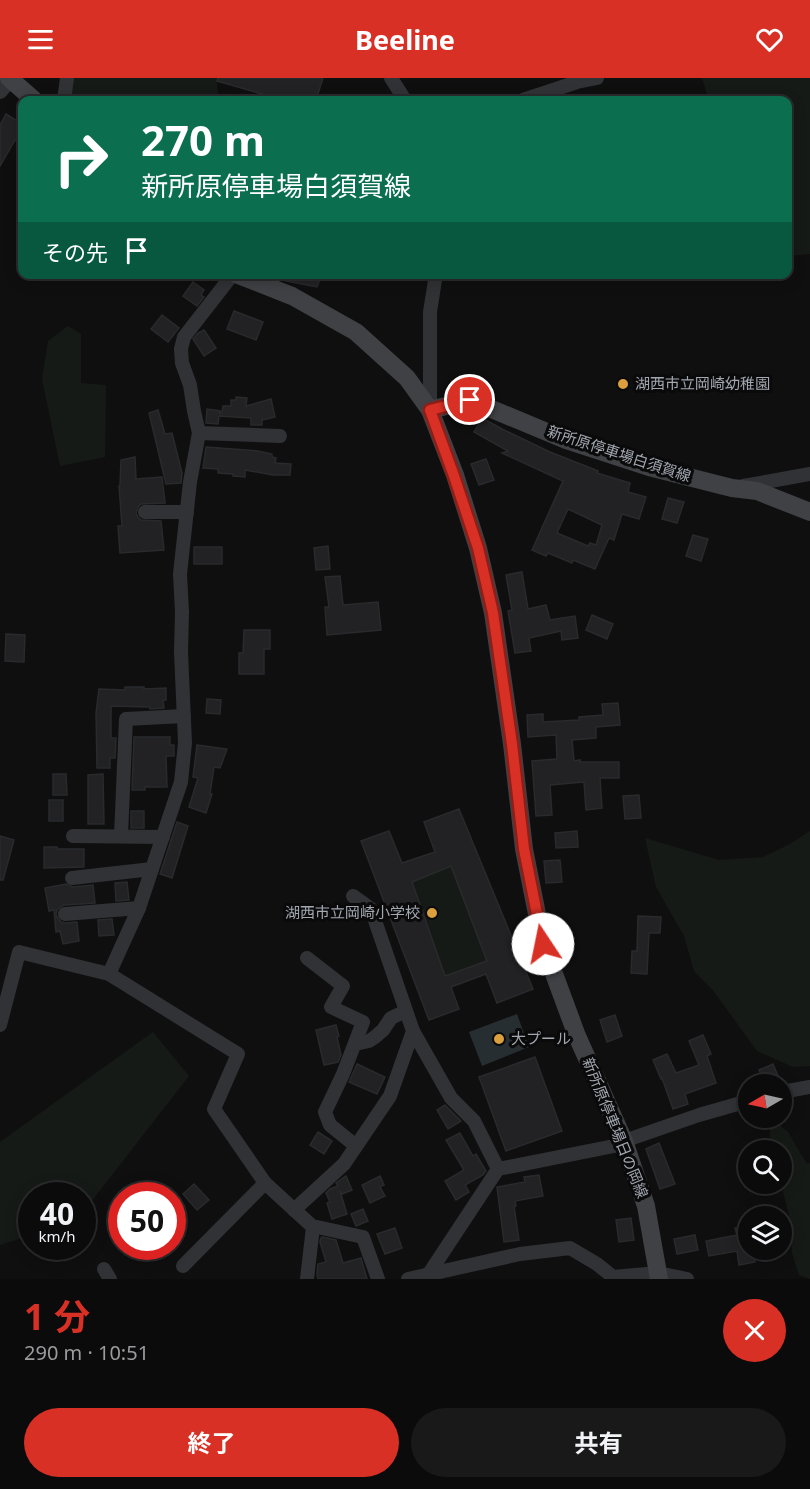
<!DOCTYPE html>
<html lang="ja">
<head>
<meta charset="utf-8">
<style>
	body { margin:0; font-family:"Noto Sans","Noto Sans JP",sans-serif; background:#19191a; color:#f1f3f6; height:100vh; display:flex; flex-direction:column; font-size:22px; white-space:nowrap }
	* { box-sizing:border-box; margin:0 }
	p { font-size:20px; color:#9a9b9d }
	.icon { flex:none; width:33px; height:33px; fill:none; stroke:currentColor; stroke-width:2; stroke-linecap:round; stroke-linejoin:round }
	.map { position:relative; height:1201px; overflow:hidden }
	.drawer { display:flex; flex-direction:column; background:#0b0b0c; flex:1 }
	.drawer>* { flex:none }
	.banner { position:absolute; left:18px; top:18px; width:774px; height:183px; border-radius:12px; box-shadow:0 3px 15px #0003,0 0 0 2px #2b2b2d; background:#0b6e4f; color:#fff; overflow:hidden }
	.needle { width:39px; rotate:261deg }
	.fabs { position:absolute; left:738px; top:996px; display:grid; gap:12px }
	.fabs a { display:grid; place-items:center; width:54px; height:54px; border-radius:50%; background:#0b0b0c; box-shadow:0 3px 15px #0003,0 0 0 2px #2b2b2d; font-size:30px }
	.speed { position:absolute; left:18px; top:1104px; display:flex; gap:12px; font-size:30px; font-weight:700; text-align:center }
	.speed>* { display:grid; place-content:center; width:78px; height:78px; border-radius:50%; background:#0b0b0c; box-shadow:0 3px 15px #0003,0 0 0 2px #2b2b2d; line-height:1 }
	.speed small { font-size:15px; font-weight:400 }
	.speed .limit { border:9px solid #d22; background:#fff; color:#111 }
	.pin { position:absolute; display:grid; place-items:center; width:51px; height:51px; color:#fff; margin:-26px; border:3px solid #fff; border-radius:50%; box-shadow:0 2px 6px #0007 }
	.me { position:absolute; width:66px; margin:-33px; rotate:349deg; stroke-linejoin:round; filter:drop-shadow(0 0 4px #0008) }
	.turn { display:flex; align-items:center; gap:21px; height:126px; padding:0 24px; font-size:27px }
	.turn .icon { width:78px; height:78px; stroke-width:2.5 }
	.turn b { display:block; font-size:42px; line-height:51px }
	.then { display:flex; align-items:center; height:57px; padding:0 24px; background:#0003; gap:12px; font-size:22px }
	.round { display:grid; place-items:center; flex:none; width:63px; height:63px; border-radius:32px; background:#19191a }
	.overview { display:flex; align-items:center; justify-content:space-between; height:102px; padding:0 24px }
	h1 { font-size:36px; font-weight:700; line-height:45px; color:#d93025 }
	.action { display:flex; gap:12px; margin-top:auto; padding:12px 24px }
	.action a { flex:1; height:69px; border-radius:36px; background:#d93025; color:#fff; font-size:24px; font-weight:700; line-height:69px; text-align:center }
	.action a+a { background:#19191a; color:#f1f3f6 }
	header { display:flex; justify-content:space-between; align-items:center; height:78px; padding:0 24px; background:#d93025; color:#fff; font-size:27px; font-weight:700 }
	.map>svg:first-child { display:block }
	.green { fill:#161a17 }
	.water { fill:#272e32 }
	.building { fill:#222224; stroke:#292a2c; stroke-width:1.5; fill-rule:evenodd }
	.lines { fill:none; stroke-linecap:round; stroke-linejoin:round }
	.minor { stroke:#313235; stroke-width:14 }
	.tertiary { stroke:#313235; stroke-width:16 }
	.secondary { stroke:#3f4145; stroke-width:18 }
	.route-casing { stroke:#8d1f18; stroke-width:15 }
	.route { stroke:#d93025; stroke-width:10 }
	.poi-dot { fill:#dba03d; stroke:#0a0a0b; stroke-width:2 }
	.labels { text-anchor:middle; stroke-width:6; stroke-linejoin:round; paint-order:stroke }
	.poi-label { font-size:15px; fill:#a2a7b0; stroke:#0a0a0b; text-anchor:start }
	.street-label { font-size:15px; fill:#a2a7b0; stroke:#0a0a0b }
</style>
</head>
<body>
<header><svg class="icon" aria-label="menu" viewBox="0 0 24 24"><path d="M4 6h16M4 12h16M4 18h16"/></svg>Beeline<svg class="icon" aria-label="heart" viewBox="0 0 24 24"><path d="M12 20l-8-8c-3-5 5-10 8-4 3-6 11-1 8 4z"/></svg></header>
<div class="map">
<svg width="810" height="1201" viewBox="0 0 810 1201">
	<rect width="100%" height="100%" fill="#0f0f10"/>
	<g class="green">
		<path d="M66 0H217L218 22H67Z"/>
		<path d="M702 0H810V176L788 178V22H709Z"/>
		<path d="M68 248 81 256V305L106 307 105 379 60 388 42 301 48 263Z"/>
		<path d="M810 753V988L793 989 757 973 712 911 694 893 684 858 656 809 645 760 719 782 763 779 790 766Z"/>
		<path d="M451 788 487 883 445 898 412 804Z"/>
		<path d="M153 954 189 998 83 1134 82 1118H32L31 1157 0 1167V1064Z"/>
		<path d="M770 1040 788 1054 807 1086 810 1085V1201L799 1197 792 1175 790 1141 781 1106 782 1072H773L770 1058Z"/>
	</g>
	<path class="water" d="M517 936 529 969 482 988 469 954Z"/>
	<g class="building">
		<path d="M218 0H323L316 22H283L217 3Z"/>
		<path d="M6 36 22 46V54L17 63 15 62 0 88V47Z"/>
		<path d="M282 196H322L317 209 281 202Z"/>
		<path d="M193 204 204 212 201 217 204 219 197 228 183 218Z"/>
		<path d="M234 233 263 244 256 262 227 251Z"/>
		<path d="M162 237 179 250 168 264 151 251Z"/>
		<path d="M204 252 216 270 204 278 193 261 198 255Z"/>
		<path d="M236 319 247 320 246 328 271 321 275 339 262 342V347H251V340L219 338 218 346 206 345 207 331 220 333V335L222 334 223 328H231V322H236Z"/>
		<path d="M158 332 165 356 172 355 182 395 181 405 166 406 149 335Z"/>
		<path d="M482 340 502 351 550 374 598 393 597 395 630 405 628 414 646 419 639 441 622 436 614 462 609 460 595 491 573 482 572 485 548 475 546 478 532 472 563 403 502 375 508 373 474 354ZM568 431 602 447 596 467 590 465 588 468 557 455Z"/>
		<path d="M206 369 258 373 272 376V379L276 380 275 385 291 386 290 397H273L245 392V399L233 398V396L218 395V391L203 390Z"/>
		<path d="M135 379 136 401 162 399 165 425 141 426 138 429 136 435 138 439 141 442 161 443 164 472 120 475 118 448H122L119 408 120 407 121 382Z"/>
		<path d="M486 381 494 402 479 407 471 386Z"/>
		<path d="M668 420 684 424 677 445 662 441Z"/>
		<path d="M693 457 708 461 701 483 686 478Z"/>
		<path d="M328 468 330 491 316 492 314 470Z"/>
		<rect x="194" y="469" width="28" height="17"/>
		<path d="M522 494 528 531 546 527 550 542 575 538 578 560 562 562 561 553 529 560 531 573 515 575 508 533 512 532 506 497Z"/>
		<path d="M340 498 343 527 378 524 381 552 327 557 325 529H329L325 499Z"/>
		<path d="M592 537 613 546 607 561 586 552Z"/>
		<path d="M244 552H270V571H264V596H239V575H243Z"/>
		<path d="M6 556 25 557 24 584 5 583Z"/>
		<path d="M125 609H144V611L166 610V622H163L164 630 150 631V629L111 628V660H116L115 680H110V690H97L96 635 99 611 125 612Z"/>
		<path d="M207 621 221 622 220 636 206 635Z"/>
		<path d="M618 625 620 647 596 649V660L572 662 574 683 580 682V684H619V700H600L602 730 586 732 584 704 550 707 552 737 536 738 532 683 557 681 556 657 528 659 527 637 543 636V644L579 642V639L603 637 602 626Z"/>
		<path d="M134 659H170V667H174V678H166L167 709H145V712H132Z"/>
		<path d="M197 667 227 671 220 690 214 689 210 716H212L206 735 189 729 198 700 193 699Z"/>
		<path d="M53 696H66L67 717H53Z"/>
		<path d="M103 696 104 746H88V697Z"/>
		<path d="M639 717 641 740 625 741 623 718Z"/>
		<rect x="49" y="722" width="14" height="21"/>
		<path d="M459 731 533 911 497 925 486 896 451 909 459 931 429 942 361 763 389 753 402 785 435 774 424 744ZM451 788 487 883 445 898 412 804Z"/>
		<rect x="131" y="733" width="13" height="17"/>
		<path d="M177 744 188 748 172 800 160 796Z"/>
		<path d="M577 753 578 769 556 770 555 755Z"/>
		<path d="M0 758 14 762 3 802H0Z"/>
		<path d="M44 769H57L58 771H84V789L44 790Z"/>
		<path d="M560 782 562 804 546 805 544 783Z"/>
		<path d="M127 804 129 822 116 823 115 805Z"/>
		<path d="M66 806 73 809 93 807 95 825 64 827 57 832 56 837 61 844 66 845 77 844 79 863 63 866 60 853 56 854 54 832 49 833 45 810Z"/>
		<path d="M638 838 661 839 660 855H649L647 896 631 895 632 873H637Z"/>
		<path d="M112 841 114 857 99 858 98 842Z"/>
		<path d="M615 937 622 958 607 964 600 942Z"/>
		<path d="M336 947 339 958 337 959 341 977 338 984 324 987 316 952Z"/>
		<path d="M703 957 711 976 707 978 716 1005 685 1016 688 1026 673 1031 662 1000 661 1001 653 982 667 976 676 995 699 987 689 963Z"/>
		<path d="M535 979 562 1053 506 1073 479 999Z"/>
		<path d="M357 986 385 999 377 1016 349 1004Z"/>
		<path d="M773 986 781 1005 777 1006H765L759 992Z"/>
		<path d="M445 1027 461 1043 448 1051 437 1032Z"/>
		<path d="M318 1054 332 1063 324 1076 310 1067Z"/>
		<path d="M460 1055 473 1078 476 1076 486 1093 483 1097 465 1107 469 1114 456 1122 445 1103 464 1092 446 1062Z"/>
		<path d="M659 1065 675 1106 660 1111 646 1071Z"/>
		<path d="M539 1097 543 1118 515 1123 516 1128H514L519 1162 504 1164 497 1109 525 1104 524 1099Z"/>
		<path d="M346 1098 352 1112 342 1116 340 1113 347 1136 332 1141 327 1125 330 1124 326 1115 330 1111 338 1108 336 1105Z"/>
		<path d="M380 1098 384 1107 380 1109 385 1118 370 1125 362 1107Z"/>
		<path d="M194 1106 209 1122 197 1132 183 1116Z"/>
		<path d="M363 1131 368 1143 356 1148 351 1136Z"/>
		<path d="M631 1140 634 1162 619 1164 616 1142Z"/>
		<path d="M748 1148V1172H752L755 1184 739 1187 737 1173 709 1178 706 1163 737 1157 735 1150Z"/>
		<path d="M395 1150 402 1170 385 1176 377 1156Z"/>
		<path d="M695 1157 698 1172 677 1176 674 1161Z"/>
		<path d="M322 1159 336 1162 343 1185 361 1180 367 1201H318L317 1196 318 1186 326 1184 320 1164 321 1160Z"/>
	</g>
	<g class="lines">
		<g class="minor">
			<path d="M391 0 405 22"/>
			<path d="M64 22 67 0"/>
			<path d="M523 22 577 4 597 0"/>
			<path d="M430 332V234L436 196"/>
			<path d="M199 355 280 358"/>
			<path d="M743 408 810 396"/>
			<path d="M145 434H187"/>
			<path d="M73 758 163 759"/>
			<path d="M121 758 126 641 184 638"/>
			<path d="M72 800 152 791"/>
			<path d="M65 836 139 830 181 704 185 665 181 574 182 534 180 496 190 404 199 355 194 333 190 307 182 285 181 271 184 259 233 196"/>
			<path d="M307 880 343 908 331 929 363 944 343 996 325 1034 330 1047 356 1068"/>
			<path d="M109 896 238 976 214 1031 265 1105 313 1149 307 1201"/>
			<path d="M0 947 19 874 109 896 139 830"/>
			<path d="M413 953 451 1020 474 1043 498 1091 624 1066"/>
			<path d="M355 966 369 963 375 959 383 952 391 940 406 933"/>
			<path d="M782 1014 810 1009"/>
			<path d="M624 1063 699 1037 748 1023"/>
			<path d="M294 1132 344 1086 390 1018 413 953 371 831 353 818"/>
			<path d="M313 1149H317L363 1159 378 1201"/>
			<path d="M183 1188 265 1105"/>
			<path d="M104 1191 110 1201"/>
			<path d="M428 1197 498 1091"/>
			<path d="M408 1201 520 1176 570 1170 597 1186 613 1199 658 1195 687 1201"/>
		</g>
		<path class="tertiary" d="M0 13 10 1"/>
		<g class="secondary">
			<path d="M9 0 34 22"/>
			<path d="M236 196 292 218 356 254 407 300 430 332 455 397 478 470 493 535 512 666 524 771 543 866 577 958 624 1063 646 1128 659 1201"/>
			<path d="M430 332 470 322 566 362 649 389 732 410 757 413 810 434"/>
		</g>
	</g>
	<g class="lines">
		<defs>
			<path id="route" d="M470 322 430 332 454 398 478 470 493 535 512 666 524 771 543 866"/>
		</defs>
		<use href="#route" class="route-casing"/>
		<use href="#route" class="route"/>
	</g>
	<g class="poi-dot">
		<circle cx="623" cy="306" r="6"/>
		<circle cx="432" cy="835" r="6"/>
		<circle cx="499" cy="961" r="6"/>
	</g>
	<g class="labels">
		<g class="poi-label">
			<text x="635" y="311">湖西市立岡崎幼稚園</text>
			<text x="420" y="840" text-anchor="end">湖西市立岡崎小学校</text>
			<text x="511" y="966">大プール</text>
		</g>
		<g class="street-label">
			<text transform="translate(619 376) rotate(18)" y="5">新所原停車場白須賀線</text>
			<text transform="translate(615 1050) rotate(68)" y="5">新所原停車場日の岡線</text>
		</g>
	</g>
</svg>
<div class="fabs">
<a><svg class="needle" viewBox="-14 -14 28 28"><path d="M0-13l5 13h-10z" fill="#e53935"/><path d="M0 13l5-13h-10z" fill="#9a9b9d"/></svg></a>
<a><svg class="icon" aria-label="search" viewBox="0 0 24 24"><circle cx="10" cy="10" r="6"/><path d="M15 15l6 6"/></svg></a>
<a><svg class="icon" aria-label="layers" viewBox="0 0 24 24"><path d="M12 4l9 5-9 5-9-5zM3 14l9 5 9-5"/></svg></a>
</div>
<div class="speed"><div>40<small>km/h</small></div><div class="limit">50</div></div>
<div class="pin" style="left:470px;top:322px;background:#d93025"><svg class="icon" aria-label="arrive" viewBox="0 0 24 24"><path d="M6 21V4h12l-3 4 3 4H6"/></svg></div>
<svg class="me" style="left:543px;top:866px" viewBox="-20 -20 40 40"><circle r="19" fill="#fff"/><path d="M0-13L10 11 0 6-10 11z" fill="#d93025"/></svg>
<div class="banner">
<div class="turn"><svg class="icon" aria-label="right" viewBox="0 0 24 24"><path d="M7 20v-9h11M14 6l5 5-5 5"/></svg><div><b>270 m</b>新所原停車場白須賀線</div></div>
<div class="then">その先<svg class="icon" aria-label="arrive" viewBox="0 0 24 24"><path d="M6 21V4h12l-3 4 3 4H6"/></svg></div>
</div>
</div>
<section class="drawer">
<div class="overview"><div><h1>1 分</h1><p>290 m · 10:51</p></div><a class="round" style="background:#d93025;color:#fff"><svg class="icon" aria-label="close" viewBox="0 0 24 24"><path d="M6 6l12 12M18 6L6 18"/></svg></a></div>
<div class="action"><a>終了</a><a>共有</a></div>
</section>
</body>
</html>
